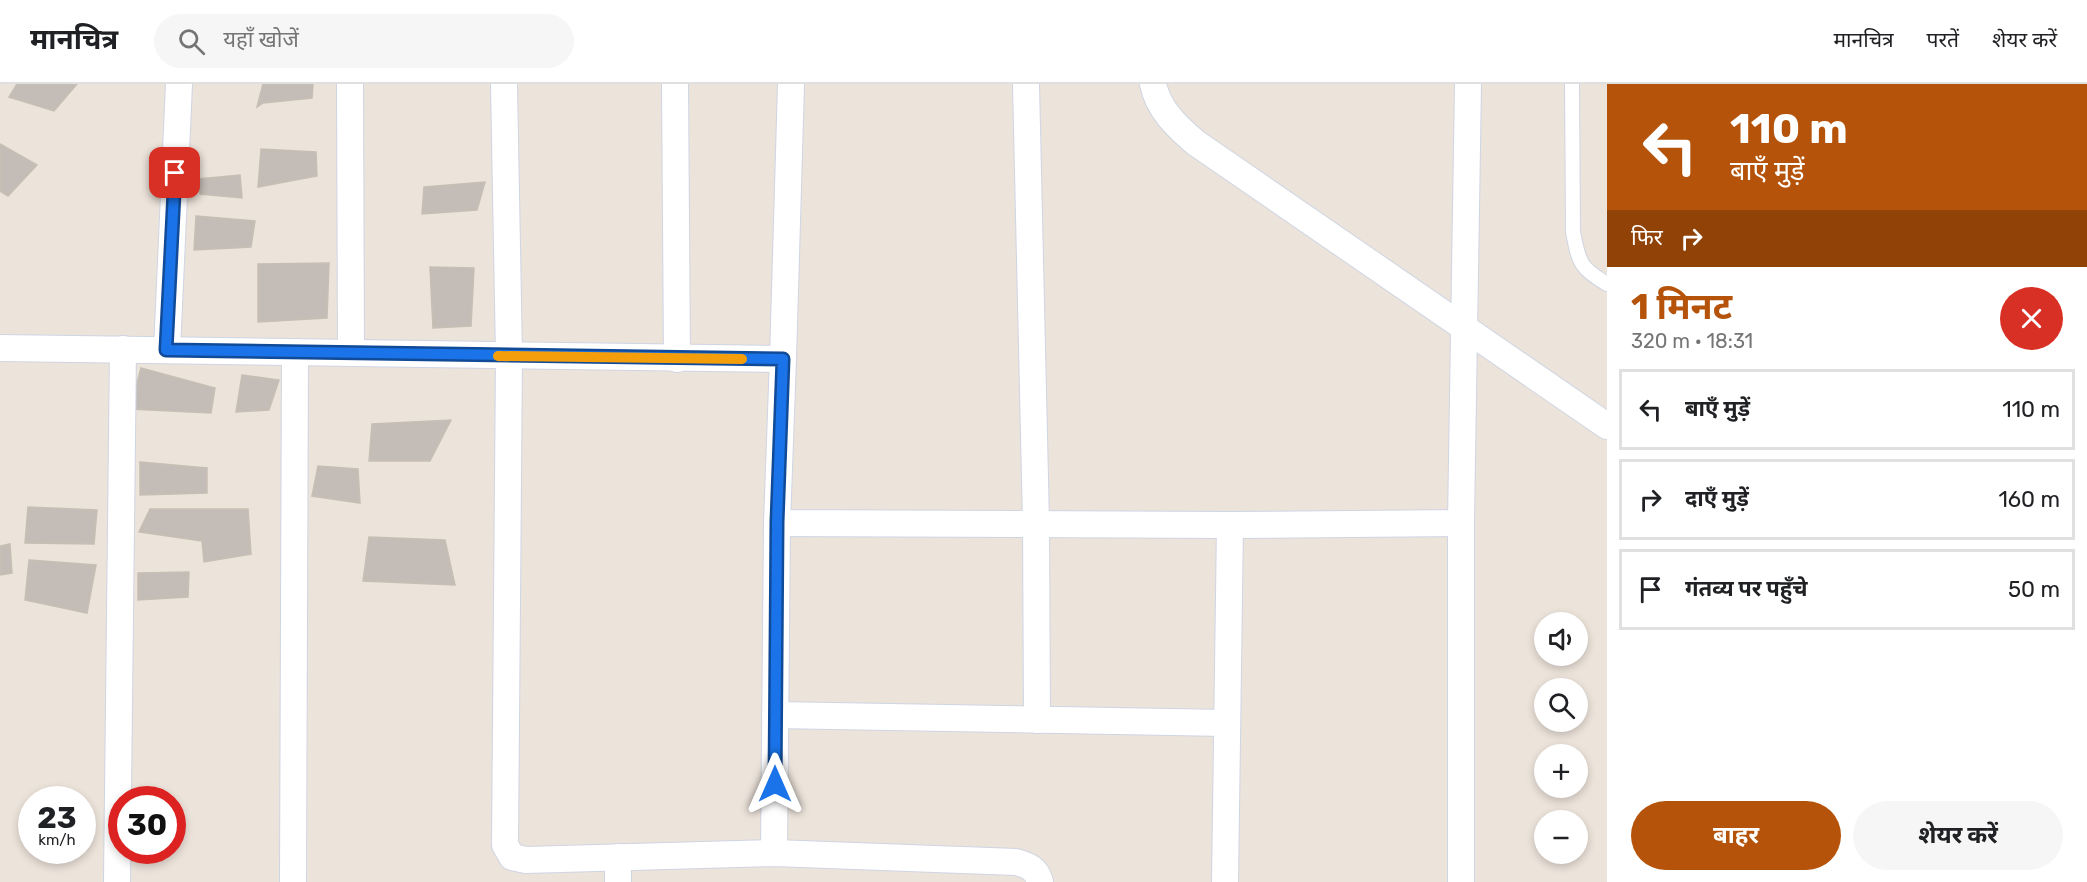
<!DOCTYPE html>
<html lang="hi">
<head>
<meta charset="utf-8">
<style>
	body { margin:0; font-family:Rubik,"Noto Sans Devanagari",sans-serif; background:#f6f6f6; color:#202124; height:100vh; display:flex; flex-direction:column; font-size:22px; white-space:nowrap }
	* { box-sizing:border-box; margin:0 }
	p { font-size:20px; color:#757577 }
	.icon { flex:none; width:33px; height:33px; fill:none; stroke:currentColor; stroke-width:2; stroke-linecap:round; stroke-linejoin:round }
	.map { position:relative; flex:1; overflow:hidden }
	.drawer { display:flex; flex-direction:column; background:#fff; width:480px }
	.drawer>* { flex:none }
	.top-card { background:#b45309; color:#fff; overflow:hidden }
	.fabs { position:absolute; left:1534px; top:528px; display:grid; gap:12px }
	.fabs a { display:grid; place-items:center; width:54px; height:54px; border-radius:50%; background:#fff; box-shadow:0 3px 9px #0003; font-size:30px }
	.speed { position:absolute; left:18px; top:702px; display:flex; gap:12px; font-size:30px; font-weight:700; text-align:center }
	.speed>* { display:grid; place-content:center; width:78px; height:78px; border-radius:50%; background:#fff; box-shadow:0 3px 9px #0003; line-height:1 }
	.speed small { font-size:15px; font-weight:400 }
	.speed .limit { border:9px solid #d22; background:#fff; color:#111 }
	.pin { position:absolute; display:grid; place-items:center; width:51px; height:51px; color:#fff; margin:-26px; border-radius:12px; box-shadow:0 3px 9px #0006 }
	.me { position:absolute; width:66px; margin:-33px; rotate:0deg; stroke-linejoin:round; filter:drop-shadow(0 0 4px #0008) }
	.turn { display:flex; align-items:center; gap:21px; height:126px; padding:0 24px; font-size:27px }
	.turn .icon { width:78px; height:78px; stroke-width:2.5 }
	.turn b { display:block; font-size:42px; line-height:51px }
	.then { display:flex; align-items:center; height:57px; padding:0 24px; background:#0003; gap:12px; font-size:22px }
	.round { display:grid; place-items:center; flex:none; width:63px; height:63px; border-radius:32px; background:#f6f6f6 }
	.headline { display:flex; align-items:center; justify-content:space-between; height:102px; padding:0 24px }
	h1 { font-size:36px; font-weight:700; line-height:45px; color:#b45309 }
	.action { display:flex; gap:12px; margin-top:auto; padding:12px 24px }
	.action a { flex:1; height:69px; border-radius:36px; background:#b45309; color:#fff; font-size:24px; font-weight:700; line-height:69px; text-align:center }
	.action a+a { background:#f6f6f6; color:#202124 }
	ul { padding:0; list-style:none }
	li { display:flex; align-items:center; gap:18px; height:81px; margin:0 12px 9px; padding:0 12px; border:3px solid #e0e0e0; border-radius:0px }
	li div { flex:1 }
	li b { display:block; font-size:22px }
	li em { font-style:normal }
	header { display:flex; align-items:center; gap:36px; box-sizing:border-box; height:84px; padding:0 30px; background:#fff; border-bottom:2px solid #e0e0e0 }
	header strong { font-size:28px }
	nav { display:flex; gap:33px; margin-inline-start:auto; font-size:21px }
	.search { width:420px; height:54px; background:#f6f6f6; display:flex; align-items:center; gap:15px; box-sizing:border-box; padding:0 21px; border-radius:33px; color:#757577; font-size:22px }
	main { display:flex; flex:1; min-height:0 }
	.map>svg:first-child { display:block }
	.building { fill:#c4bdb7; stroke:#c7bfb4; stroke-width:1.5 }
	.lines { fill:none; stroke-linecap:round; stroke-linejoin:round }
	.service-casing { stroke:#cfd5e3; stroke-width:16 }
	.minor-casing { stroke:#cfd5e3; stroke-width:28 }
	.service { stroke:#fff; stroke-width:14 }
	.minor { stroke:#fff; stroke-width:26 }
	.route-casing { stroke:#114b97; stroke-width:15 }
	.route { stroke:#1a73e8; stroke-width:10 }
	.slow { stroke:#f59e0b; stroke-width:10 }
</style>
</head>
<body>
<header>
<strong>मानचित्र</strong>
<div class="search"><svg class="icon" aria-label="search" viewBox="0 0 24 24"><circle cx="10" cy="10" r="6"/><path d="M15 15l6 6"/></svg>यहाँ खोजें</div>
<nav><a>मानचित्र</a><a>परतें</a><a>शेयर करें</a></nav>
</header>
<main>
<div class="map">
<svg width="1607" height="798" viewBox="0 0 1607 798">
	<rect width="100%" height="100%" fill="#ece3da"/>
	<g class="building">
		<path d="M17 0H77L54 27 9 13Z"/>
		<path d="M263 0H313L312 14 263 19 257 23Z"/>
		<path d="M0 60 37 81 8 112 0 107Z"/>
		<path d="M261 65 316 68 317 92 258 103Z"/>
		<path d="M240 91 242 114 200 110 198 95Z"/>
		<path d="M485 98 477 126 422 130 424 103Z"/>
		<path d="M196 132 255 137 251 163 194 166Z"/>
		<path d="M329 179 327 234 258 238V180Z"/>
		<path d="M430 183 474 184 471 242 433 244Z"/>
		<path d="M141 284 215 304 211 329 130 325Z"/>
		<path d="M242 291 279 296 269 326 236 328Z"/>
		<path d="M451 336 430 377H369L372 340Z"/>
		<path d="M140 378 207 384V409L140 411Z"/>
		<path d="M318 382 358 385 360 419 312 412Z"/>
		<path d="M28 423 97 426 94 460 25 459Z"/>
		<path d="M150 425H248L251 470 204 478 202 457 139 448Z"/>
		<path d="M369 453 445 456 455 501 363 497Z"/>
		<path d="M10 460 12 489 0 491V462Z"/>
		<path d="M29 476 96 481 87 529 25 516Z"/>
		<path d="M189 488 188 513 138 516V489Z"/>
	</g>
	<g class="lines">
		<defs>
			<path id="service" d="M1572 0 1573 148C1579 179 1580 184 1607 200"/>
			<g id="minor">
				<path d="M350 0 351 269"/>
				<path d="M504 0 509 272 505 761 512 773 526 776 774 769 1016 778C1028 781 1037 785 1040 798"/>
				<path d="M675 0 677 275"/>
				<path d="M1026 0 1036 439 1037 636"/>
				<path d="M1153 0C1158 25 1177 43 1196 59L1607 342"/>
				<path d="M0 264 783 275 791 0"/>
				<path d="M167 266 179 0"/>
				<path d="M783 275 777 439 1230 441"/>
				<path d="M1461 439V798"/>
				<path d="M775 631 1227 639"/>
				<path d="M774 769 777 439"/>
				<path d="M618 773V798"/>
				<path d="M117 798 123 265"/>
				<path d="M293 798 295 268"/>
				<path d="M1225 798 1230 441 1461 439 1468 0"/>
			</g>
		</defs>
		<use href="#service" class="service-casing"/>
		<use href="#minor" class="minor-casing"/>
		<use href="#service" class="service"/>
		<use href="#minor" class="minor"/>
	</g>
	<g class="lines">
		<defs>
			<path id="route" d="M175 89 166 266 783 275 777 438 775 700"/>
		</defs>
		<use href="#route" class="route-casing"/>
		<use href="#route" class="route"/>
		<path class="slow" d="M498 272 742 275"/>
	</g>
</svg>
<div class="fabs">
<a><svg class="icon" aria-label="sound" viewBox="0 0 24 24"><path d="M4 9h4l5-4v14l-5-4H4zM17 9q2 3 0 6"/></svg></a>
<a><svg class="icon" aria-label="search" viewBox="0 0 24 24"><circle cx="10" cy="10" r="6"/><path d="M15 15l6 6"/></svg></a>
<a>+</a>
<a>−</a>
</div>
<div class="speed"><div>23<small>km/h</small></div><div class="limit">30</div></div>
<div class="pin" style="left:175px;top:89px;background:#d93025"><svg class="icon" aria-label="arrive" viewBox="0 0 24 24"><path d="M6 21V4h12l-3 4 3 4H6"/></svg></div>
<svg class="me" style="left:775px;top:700px" viewBox="-20 -20 40 40"><path d="M0-17L14 15 0 8-14 15z" fill="#1a73e8" stroke="#fff" stroke-width="4"/></svg>
</div>
<section class="drawer">
<div class="top-card">
<div class="turn"><svg class="icon" aria-label="left" viewBox="0 0 24 24"><path d="M17 20v-9H6M10 6l-5 5 5 5"/></svg><div><b>110 m</b>बाएँ मुड़ें</div></div>
<div class="then">फिर<svg class="icon" aria-label="right" viewBox="0 0 24 24"><path d="M7 20v-9h11M14 6l5 5-5 5"/></svg></div>
</div>
<div class="headline"><div><h1>1 मिनट</h1><p>320 m · 18:31</p></div><a class="round" style="background:#d93025;color:#fff"><svg class="icon" aria-label="close" viewBox="0 0 24 24"><path d="M6 6l12 12M18 6L6 18"/></svg></a></div>
<ul>
<li><svg class="icon" aria-label="left" viewBox="0 0 24 24"><path d="M17 20v-9H6M10 6l-5 5 5 5"/></svg><div><b>बाएँ मुड़ें</b></div><em>110 m</em></li>
<li><svg class="icon" aria-label="right" viewBox="0 0 24 24"><path d="M7 20v-9h11M14 6l5 5-5 5"/></svg><div><b>दाएँ मुड़ें</b></div><em>160 m</em></li>
<li><svg class="icon" aria-label="arrive" viewBox="0 0 24 24"><path d="M6 21V4h12l-3 4 3 4H6"/></svg><div><b>गंतव्य पर पहुँचे</b></div><em>50 m</em></li>
</ul>
<div class="action"><a>बाहर</a><a>शेयर करें</a></div>
</section>
</main>
</body>
</html>
